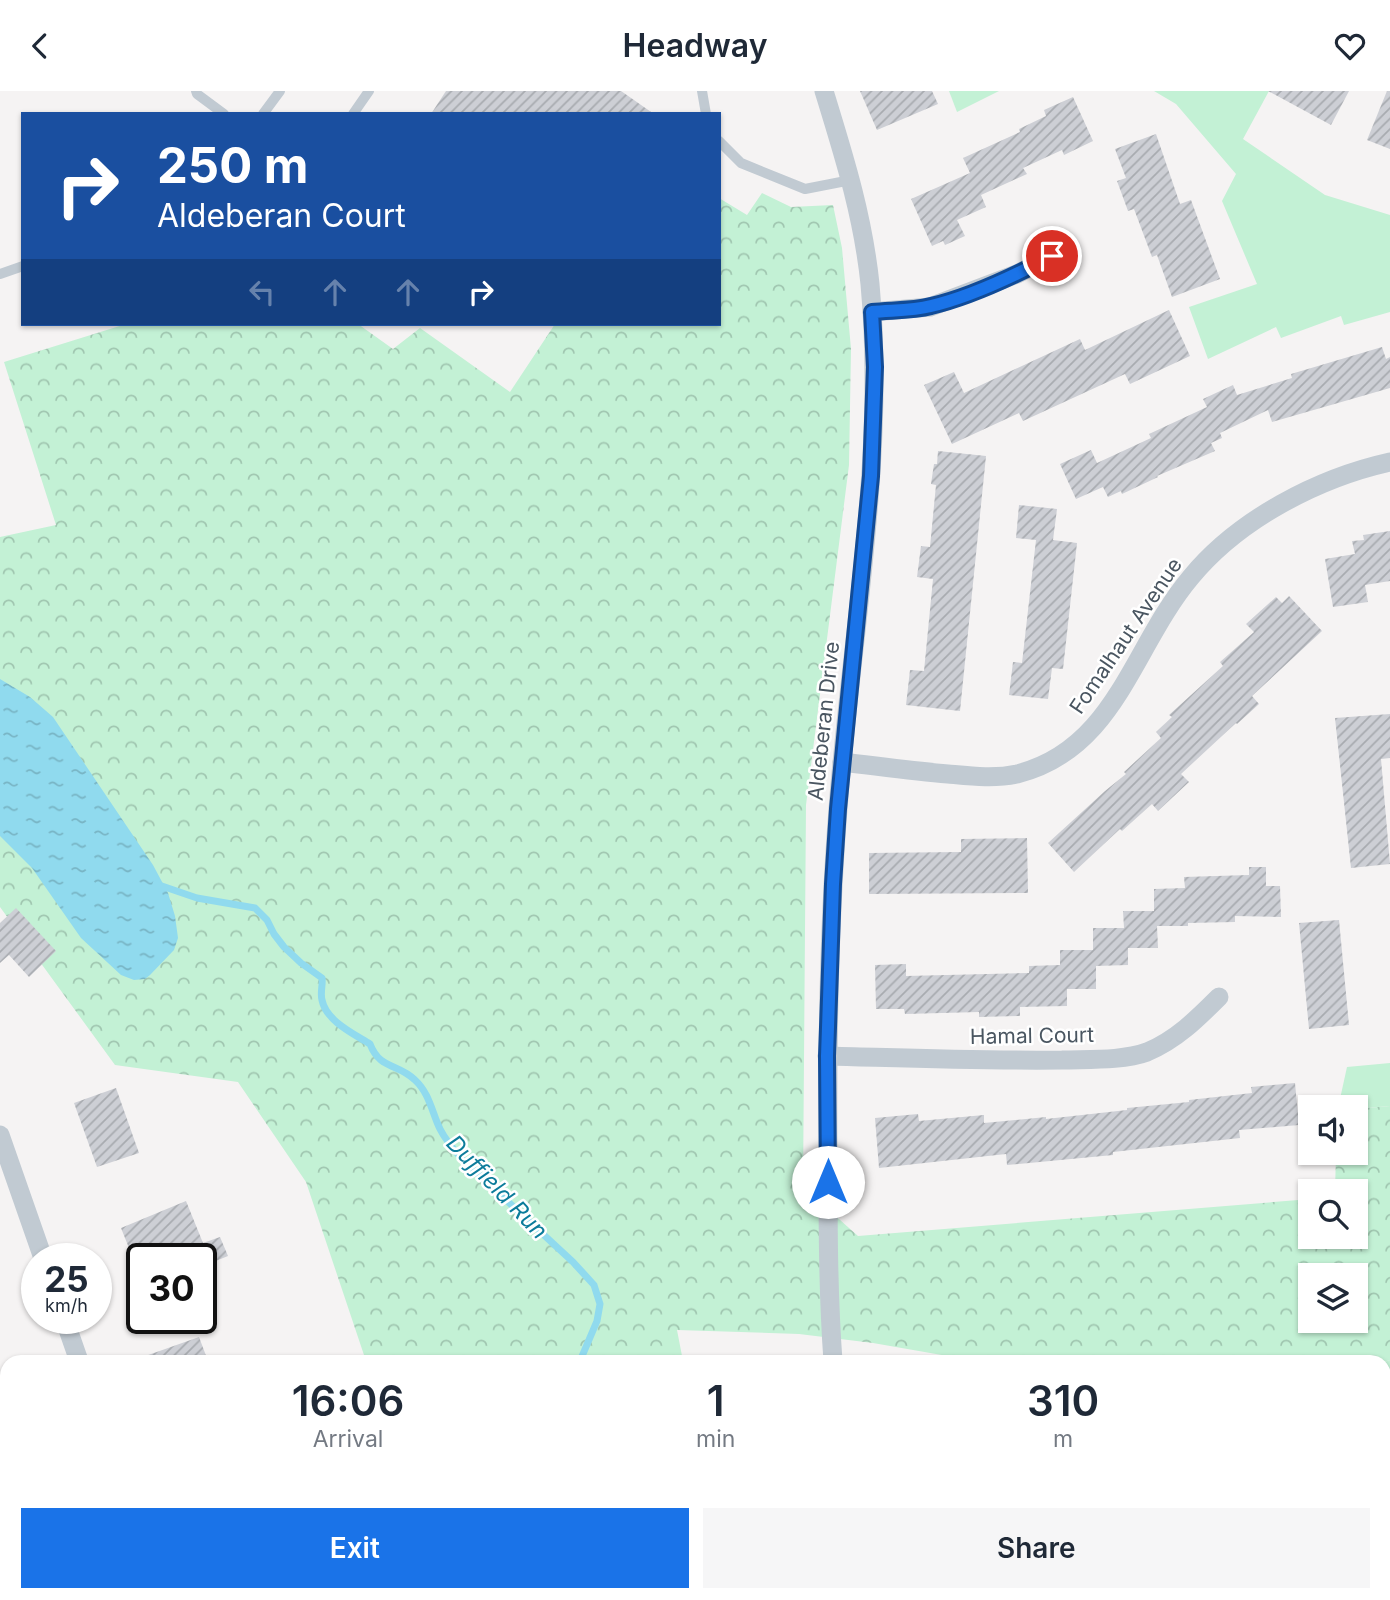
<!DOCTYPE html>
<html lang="en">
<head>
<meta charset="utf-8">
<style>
	body { margin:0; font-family:Inter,sans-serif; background:#f6f6f7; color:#1f2937; height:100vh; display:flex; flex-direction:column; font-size:26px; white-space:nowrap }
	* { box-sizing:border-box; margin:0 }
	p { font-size:23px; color:#747a83 }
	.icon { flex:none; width:38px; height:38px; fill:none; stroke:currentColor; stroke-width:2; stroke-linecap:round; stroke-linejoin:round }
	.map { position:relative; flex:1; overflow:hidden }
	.details { position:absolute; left:0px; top:1264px; width:1391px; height:247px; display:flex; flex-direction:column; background:#fff; border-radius:21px 21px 0 0; box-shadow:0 2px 5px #0004 }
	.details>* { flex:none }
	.top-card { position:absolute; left:21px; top:21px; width:700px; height:214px; border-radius:0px; box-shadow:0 2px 5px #0004; background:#1a4fa0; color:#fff; overflow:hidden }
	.fabs { position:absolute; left:1298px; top:1004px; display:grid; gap:14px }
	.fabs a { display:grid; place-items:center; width:70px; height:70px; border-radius:0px; background:#fff; box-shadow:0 2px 5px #0004; font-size:35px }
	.speed { position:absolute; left:21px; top:1152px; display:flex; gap:14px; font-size:35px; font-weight:700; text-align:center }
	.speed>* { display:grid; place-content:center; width:91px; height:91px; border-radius:50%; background:#fff; box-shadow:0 2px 5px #0004; line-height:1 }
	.speed small { font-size:18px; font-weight:400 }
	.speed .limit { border:4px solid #111; border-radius:10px; background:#fff; color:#111 }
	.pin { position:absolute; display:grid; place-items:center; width:60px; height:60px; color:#fff; margin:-30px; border:4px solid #fff; border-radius:50%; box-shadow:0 2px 7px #0007 }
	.me { position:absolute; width:77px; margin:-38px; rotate:0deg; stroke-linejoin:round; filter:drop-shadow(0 0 5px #0008) }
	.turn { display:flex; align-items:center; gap:24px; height:147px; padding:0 21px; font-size:32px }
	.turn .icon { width:91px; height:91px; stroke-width:2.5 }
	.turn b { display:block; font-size:49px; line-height:60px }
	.lanes { display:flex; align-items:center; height:66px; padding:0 21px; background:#0003; justify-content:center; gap:35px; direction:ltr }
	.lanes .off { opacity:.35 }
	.eta { display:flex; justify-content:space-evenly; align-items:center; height:119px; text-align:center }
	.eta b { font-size:42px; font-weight:600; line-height:49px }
	.primary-button { display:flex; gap:14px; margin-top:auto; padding:14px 21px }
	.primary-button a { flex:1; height:80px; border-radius:0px; background:#1a73e8; color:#fff; font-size:28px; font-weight:600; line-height:80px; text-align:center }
	.primary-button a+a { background:#f6f6f7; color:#1f2937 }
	header { display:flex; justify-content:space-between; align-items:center; height:91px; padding:0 21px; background:#fff; font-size:32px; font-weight:600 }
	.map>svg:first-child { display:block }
	.green { fill:#c3f1d5 }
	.forest { fill:url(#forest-crowns); fill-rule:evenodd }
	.water { fill:url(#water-ripples) }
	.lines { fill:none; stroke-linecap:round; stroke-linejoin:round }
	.stream { stroke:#90daee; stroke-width:7 }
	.building { fill:url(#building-hatch) }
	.lane { stroke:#c1cad2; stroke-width:10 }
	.street { stroke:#c1cad2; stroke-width:19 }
	.route-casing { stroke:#114b97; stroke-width:18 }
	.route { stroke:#1a73e8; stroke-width:12 }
	.labels { text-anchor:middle; stroke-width:5; stroke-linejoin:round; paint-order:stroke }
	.street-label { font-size:21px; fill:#4a5661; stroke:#fff }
	.water-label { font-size:23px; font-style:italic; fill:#0c7c9b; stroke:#fff }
</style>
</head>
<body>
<header><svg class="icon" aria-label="back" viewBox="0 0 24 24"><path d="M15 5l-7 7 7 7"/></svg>Headway<svg class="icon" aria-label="heart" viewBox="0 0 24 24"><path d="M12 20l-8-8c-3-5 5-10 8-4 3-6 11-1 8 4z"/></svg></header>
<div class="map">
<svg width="1390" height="1509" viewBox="0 0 1390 1509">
	<defs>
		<pattern id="forest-crowns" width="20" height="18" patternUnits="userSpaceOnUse" patternTransform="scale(1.75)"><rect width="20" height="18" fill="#c3f1d5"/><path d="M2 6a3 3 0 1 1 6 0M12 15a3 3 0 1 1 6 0" fill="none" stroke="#a0c6b0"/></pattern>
		<pattern id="water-ripples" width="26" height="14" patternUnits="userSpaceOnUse" patternTransform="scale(1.75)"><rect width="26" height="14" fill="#90daee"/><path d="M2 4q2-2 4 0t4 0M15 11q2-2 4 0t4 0" fill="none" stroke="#78b4c4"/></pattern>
		<pattern id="building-hatch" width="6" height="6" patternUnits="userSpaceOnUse" patternTransform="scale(1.75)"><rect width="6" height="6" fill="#cdcfd5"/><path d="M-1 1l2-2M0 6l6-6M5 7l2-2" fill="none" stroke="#a8abb0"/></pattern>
	</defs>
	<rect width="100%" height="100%" fill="#f5f3f3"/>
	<g class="green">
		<path d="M949 0H999L957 21Z"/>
		<path d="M1154 0H1269L1243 48 1325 104 1390 124V221L1344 234 1341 225 1281 247 1276 236 1208 268 1189 216 1257 193 1222 110 1236 83 1176 13Z"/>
		<path d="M1390 972V1015L1356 1018 1338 1017 1347 976Z"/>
		<path d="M1390 1269V1313L1384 1311V1271Z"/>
	</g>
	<g class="forest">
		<path d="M762 102 791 116 833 114 842 157 851 258 849 374 806 714 803 1096 858 1145 1311 1108V1146H1356V1101H1335L1336 1062H1356V1018L1390 1015V1269L1384 1271 976 1270 873 1252 799 1243 677 1239 683 1270H366L306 1091 238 991 115 974 0 816V446L56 434 4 271 126 233H358L393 258 420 237 510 301 555 233H719V107L747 124ZM1311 1185H1356V1230H1311Z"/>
		<path d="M444 1503H669L665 1509H445Z"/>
	</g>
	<path class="water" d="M0 588 30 606 53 626 153 774 168 802 175 825 178 847 174 859 150 884 145 888 134 889 121 884 81 847 32 777 0 745Z"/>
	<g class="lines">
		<g class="stream">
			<path d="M156 793 197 807 255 817 267 829 274 843 284 856 301 872 322 887C323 894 320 902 322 909 326 930 354 943 370 953 380 979 398 972 415 989 430 1003 432 1022 440 1038 446 1050 455 1060 463 1069L573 1171 594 1194 600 1213 597 1230 580 1270"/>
			<path d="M550 1509V1503"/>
		</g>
	</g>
	<g class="building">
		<path d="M446 0H621L654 23H431Z"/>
		<path d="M860 0H932L938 13 877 39Z"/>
		<path d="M1268 0H1349L1331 34Z"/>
		<path d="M1387 0H1390V58L1367 49Z"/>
		<path d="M1073 6 1093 50 1064 64 1062 59 1023 77 1027 83 981 104 986 116 957 129 965 145 945 154 943 150 932 155 911 108 970 82 963 67 1020 41 1019 38 1046 25 1044 19Z"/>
		<path d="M1156 43 1180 113 1191 109 1220 188 1172 206 1157 164 1152 166 1134 118 1128 120 1117 90 1126 87 1115 58Z"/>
		<path d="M1169 219 1190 265 1130 293 1125 283 1023 330 1019 322 952 353 924 294 954 281 964 302 1080 248 1085 259Z"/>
		<path d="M1382 256 1386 268 1390 266V297L1272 331 1268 319 1220 342 1222 347 1211 352 1215 360 1157 385 1158 386 1122 403 1121 400 1108 406 1103 396 1076 408 1060 373 1091 359 1097 372 1151 347 1149 343 1207 316 1203 308 1233 294 1237 304 1292 287 1291 283Z"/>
		<path d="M938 360 986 365 960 620 906 614 910 579 924 580 933 488 917 486 921 455 930 456 936 394 931 393 934 373H937Z"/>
		<path d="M1019 414 1057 418 1053 449 1077 452 1063 578 1052 577 1048 608 1009 604 1013 571 1022 572 1036 449 1016 447Z"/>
		<path d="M1390 440V490L1365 494 1368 511 1333 516 1325 468 1355 463 1352 450 1364 449 1363 444Z"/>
		<path d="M1289 505 1322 540 1252 605 1259 613 1237 633 1236 632 1181 683 1189 691 1158 720 1152 713 1122 740 1120 738 1074 781 1048 752 1105 700 1126 683 1124 681 1161 647 1156 641 1172 626 1169 624 1223 575 1220 571 1254 541 1246 533 1276 506 1282 512Z"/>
		<path d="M1390 623V667L1381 668 1390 773 1351 777 1335 627Z"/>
		<path d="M1027 747 1028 802 869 803V762L961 761V748Z"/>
		<path d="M1249 776H1266V795H1280L1281 826 1235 825V831L1188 832V835H1157L1158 857H1128V874L1096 875V898H1067V915L1020 916V925L979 926V921L905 923 904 918H876L875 874 906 873V885L1029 882V875L1060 874V859H1093V837H1124L1123 820H1154V798L1185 797 1184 786 1249 784Z"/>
		<path d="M16 817 56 860 29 886 9 864 0 872V832Z"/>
		<path d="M1339 829 1349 934 1309 938 1299 832Z"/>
		<path d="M1295 992 1299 1034 1239 1039 1240 1047 1113 1061V1064L1007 1074 1006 1063 879 1077 875 1027 918 1023 919 1030 984 1024V1032L1046 1026V1028L1127 1019V1017L1189 1011V1009L1252 1002 1251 996Z"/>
		<path d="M116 997 139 1062 97 1076 74 1012Z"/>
		<path d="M186 1110 203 1152 220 1146 228 1165 201 1176V1167H133L121 1137Z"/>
		<path d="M199 1246 208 1270H138L137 1268Z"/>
	</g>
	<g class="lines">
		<g class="lane">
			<path d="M196 0 197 3 224 23"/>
			<path d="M702 0 706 23"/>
			<path d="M263 23 280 0"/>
			<path d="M353 23 369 0"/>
			<path d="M719 50 741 72 805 98 851 89"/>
			<path d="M0 183 23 175"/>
		</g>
		<g class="street">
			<path d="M824 0C844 65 863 125 870 193 886 369 851 544 838 718 829 833 827 949 828 1065 828 1133 828 1202 833 1270"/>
			<path d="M872 221 930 216 1017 183 1052 165"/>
			<path d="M842 671C877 675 912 680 948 683 970 685 994 688 1017 683 1116 658 1132 556 1191 486 1239 428 1318 387 1390 371"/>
			<path d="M827 965C906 967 984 970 1062 969 1087 968 1123 970 1147 961 1176 949 1197 928 1219 906"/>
			<path d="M0 1044 43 1167"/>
			<path d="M64 1227 79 1270"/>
			<path d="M160 1503 162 1509"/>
			<path d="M867 1503 869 1509"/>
			<path d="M1246 1503 1249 1509"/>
		</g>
	</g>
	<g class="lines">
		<defs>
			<path id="route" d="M828 1091 827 965 833 793 838 718 871 385 875 276 872 221C891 219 912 220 931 215 970 206 1016 184 1052 165"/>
		</defs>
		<use href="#route" class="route-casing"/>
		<use href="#route" class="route"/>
	</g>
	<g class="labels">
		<g class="street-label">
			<text transform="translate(1126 545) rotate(-56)" y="7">Fomalhaut Avenue</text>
			<text transform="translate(824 630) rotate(-84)" y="7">Aldeberan Drive</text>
			<text transform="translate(1032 945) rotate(-1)" y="7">Hamal Court</text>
		</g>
		<g class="water-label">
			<text transform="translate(497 1096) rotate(46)" y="8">Duffield Run</text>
		</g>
	</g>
</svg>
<div class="fabs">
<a><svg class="icon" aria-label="sound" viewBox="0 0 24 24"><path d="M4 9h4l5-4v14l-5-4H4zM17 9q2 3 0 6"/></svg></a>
<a><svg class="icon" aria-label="search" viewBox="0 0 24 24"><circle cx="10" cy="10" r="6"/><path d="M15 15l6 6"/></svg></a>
<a><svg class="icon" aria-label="layers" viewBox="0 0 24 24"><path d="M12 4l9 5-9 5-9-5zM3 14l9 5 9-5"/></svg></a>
</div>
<div class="speed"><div>25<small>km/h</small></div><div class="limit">30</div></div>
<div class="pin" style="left:1052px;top:165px;background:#d93025"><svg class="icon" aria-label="arrive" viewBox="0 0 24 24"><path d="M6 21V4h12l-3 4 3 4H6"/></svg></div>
<svg class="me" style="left:828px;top:1091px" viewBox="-20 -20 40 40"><circle r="19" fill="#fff"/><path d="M0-13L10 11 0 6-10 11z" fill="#1a73e8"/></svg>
<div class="top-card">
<div class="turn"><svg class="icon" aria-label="right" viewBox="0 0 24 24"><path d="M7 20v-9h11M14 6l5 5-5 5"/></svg><div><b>250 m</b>Aldeberan Court</div></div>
<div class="lanes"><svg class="icon off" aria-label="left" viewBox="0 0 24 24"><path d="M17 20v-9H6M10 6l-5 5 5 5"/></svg><svg class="icon off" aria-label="ahead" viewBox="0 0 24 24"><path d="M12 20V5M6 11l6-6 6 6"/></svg><svg class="icon off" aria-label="ahead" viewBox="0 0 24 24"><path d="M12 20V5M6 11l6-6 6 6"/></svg><svg class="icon" aria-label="right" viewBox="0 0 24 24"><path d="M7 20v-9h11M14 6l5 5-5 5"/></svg></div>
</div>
<section class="details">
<div class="eta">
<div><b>16:06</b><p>Arrival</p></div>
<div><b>1</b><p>min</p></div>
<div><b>310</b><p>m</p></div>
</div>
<div class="primary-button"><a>Exit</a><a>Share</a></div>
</section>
</div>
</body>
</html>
